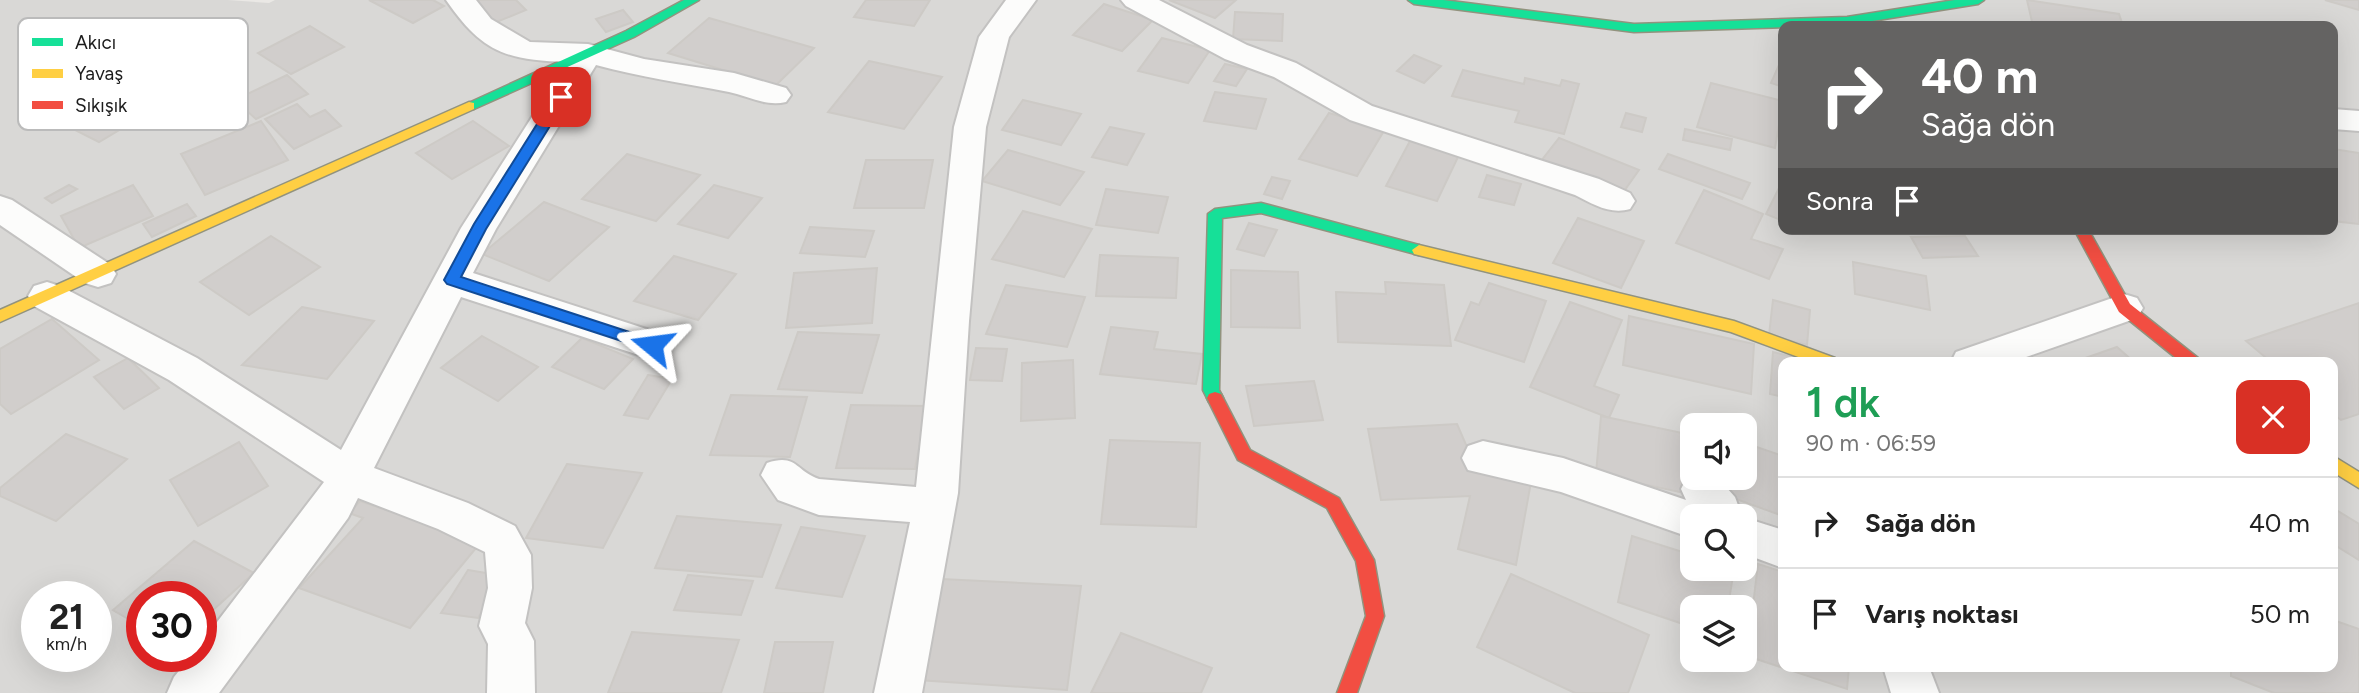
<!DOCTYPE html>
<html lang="tr">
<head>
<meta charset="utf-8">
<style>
	body { margin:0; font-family:Figtree,sans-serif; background:#f6f6f6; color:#222; height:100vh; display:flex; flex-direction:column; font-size:26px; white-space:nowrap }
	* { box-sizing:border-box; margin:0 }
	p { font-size:23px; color:#767676 }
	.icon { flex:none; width:38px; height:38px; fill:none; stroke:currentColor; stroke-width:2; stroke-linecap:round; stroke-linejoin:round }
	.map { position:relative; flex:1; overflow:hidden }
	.sheet { position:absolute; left:1778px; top:357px; width:560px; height:315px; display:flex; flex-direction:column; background:#fff; border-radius:14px; box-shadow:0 7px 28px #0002 }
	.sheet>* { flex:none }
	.guide { position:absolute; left:1778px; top:21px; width:560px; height:214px; border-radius:14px; box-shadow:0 7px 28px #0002; background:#646362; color:#fff; overflow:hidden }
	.buttons { position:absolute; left:1680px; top:413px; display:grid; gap:14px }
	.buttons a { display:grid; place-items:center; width:77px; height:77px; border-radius:14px; background:#fff; box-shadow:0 7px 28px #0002; font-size:35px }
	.speed { position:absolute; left:21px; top:581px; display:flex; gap:14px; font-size:35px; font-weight:700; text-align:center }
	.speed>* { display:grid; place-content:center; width:91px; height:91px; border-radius:50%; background:#fff; box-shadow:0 7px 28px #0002; line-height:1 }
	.speed small { font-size:18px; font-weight:400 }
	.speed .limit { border:10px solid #d22; background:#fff; color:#111 }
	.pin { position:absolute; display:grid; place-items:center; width:60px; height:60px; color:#fff; margin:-30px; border-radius:14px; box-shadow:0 4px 10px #0006 }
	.me { position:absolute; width:77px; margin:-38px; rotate:286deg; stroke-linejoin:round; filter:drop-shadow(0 0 5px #0008) }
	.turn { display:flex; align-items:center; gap:24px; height:147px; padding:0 28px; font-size:32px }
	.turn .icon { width:91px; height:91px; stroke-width:2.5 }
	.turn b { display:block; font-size:49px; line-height:60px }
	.then { display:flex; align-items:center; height:66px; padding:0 28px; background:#0003; gap:14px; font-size:26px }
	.round { display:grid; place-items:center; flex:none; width:74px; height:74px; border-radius:14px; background:#f6f6f6 }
	.overview { display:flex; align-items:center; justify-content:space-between; height:119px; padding:0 28px }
	h1 { font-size:42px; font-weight:600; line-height:52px; color:#1e9e55 }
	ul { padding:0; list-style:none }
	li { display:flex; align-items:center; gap:21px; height:91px; padding:0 28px; border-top:2px solid #e0e0e0 }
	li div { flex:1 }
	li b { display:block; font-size:26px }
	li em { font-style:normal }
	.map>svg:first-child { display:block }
	.residential { fill:#d9d8d6; fill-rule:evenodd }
	.building { fill:#d1cecc; stroke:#cdcac6; stroke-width:2 }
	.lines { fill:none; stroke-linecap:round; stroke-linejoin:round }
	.street-casing { stroke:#c3c2c1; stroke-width:4 }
	.fast-casing { stroke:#92937e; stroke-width:3 }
	.slow-casing { stroke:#92937e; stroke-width:3 }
	.jam-casing { stroke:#92937e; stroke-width:3 }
	.street { fill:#fcfcfb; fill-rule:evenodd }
	.fast { fill:#16e098; fill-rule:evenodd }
	.slow { fill:#ffcf43; fill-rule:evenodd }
	.jam { fill:#f24e42; fill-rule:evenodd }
	.route { fill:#1a73e8; stroke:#114b97; stroke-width:2 }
	.key { fill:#fff; stroke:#bbb; stroke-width:2 }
	.key-label { font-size:19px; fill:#1c1c1c }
</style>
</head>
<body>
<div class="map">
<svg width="2359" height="693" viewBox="0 0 2359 693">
	<rect width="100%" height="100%" fill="#eae8e5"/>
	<path class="residential" d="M0 0H228L269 3 275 0H2359V693H0ZM1783 26H2333V229H1783ZM1783 362H2333V667H1783ZM1692 425H1745V478H1692ZM1692 516H1745V569H1692ZM37 597H96V656H37ZM142 597H201V656H142ZM1692 607H1745V660H1692Z"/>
	<g class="building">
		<path d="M369 0H433L444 6 413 23Z"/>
		<path d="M474 0H516L526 10 494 23Z"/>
		<path d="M866 0H930L914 26 854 17Z"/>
		<path d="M1169 0H1236L1215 18Z"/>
		<path d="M2027 0 2119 14 2123 26H2033Z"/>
		<path d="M2325 0H2359V10Z"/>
		<path d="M1104 4 1153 20 1122 51 1073 35Z"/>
		<path d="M623 10 633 22 606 32 596 19Z"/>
		<path d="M1235 12 1283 14 1282 41 1233 39Z"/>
		<path d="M709 18 814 48 775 86 668 53Z"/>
		<path d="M310 26 344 47 291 74 258 53Z"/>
		<path d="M1162 38 1210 50 1188 83 1138 71Z"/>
		<path d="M1414 55 1441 66 1424 83 1397 71Z"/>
		<path d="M1783 56V87L1771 83Z"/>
		<path d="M869 61 942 77 904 129 828 112Z"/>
		<path d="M1225 64 1247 69 1236 86 1214 81Z"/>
		<path d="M1463 70 1524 84 1525 78 1560 86 1562 80 1579 84 1564 134 1515 122 1519 111 1452 96Z"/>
		<path d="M287 75 308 94 256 119 235 100Z"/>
		<path d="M1711 83 1783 101 1775 148 1697 127Z"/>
		<path d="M1215 92 1266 99 1256 129 1204 121Z"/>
		<path d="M116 99 146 114 99 142 69 127Z"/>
		<path d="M1023 100 1081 114 1061 145 1002 130Z"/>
		<path d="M297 104 310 117 325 110 341 126 294 149 265 119Z"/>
		<path d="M1329 113 1385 129 1357 176 1299 159Z"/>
		<path d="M1626 113 1646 118 1642 132 1621 127Z"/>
		<path d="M261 121 288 160 205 195 181 154Z"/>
		<path d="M473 121 509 146 452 179 416 153Z"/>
		<path d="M1110 127 1144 134 1127 165 1092 157Z"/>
		<path d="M1685 129 1732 139 1730 150 1683 140Z"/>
		<path d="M1559 138 1639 170 1622 194 1541 161Z"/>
		<path d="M1410 141 1459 155 1437 201 1386 186Z"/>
		<path d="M2333 149 2359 153V224L2333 221Z"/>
		<path d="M1008 150 1084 172 1060 205 982 181Z"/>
		<path d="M627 154 700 175 656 221 582 199Z"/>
		<path d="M1668 154 1750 183 1742 199 1659 169Z"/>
		<path d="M866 160H933L924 208H854Z"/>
		<path d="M1487 175 1521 184 1514 205 1479 197Z"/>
		<path d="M1272 177 1290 181 1282 199 1264 194Z"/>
		<path d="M1783 180V221L1766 214Z"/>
		<path d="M69 185 77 189 52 203 45 198Z"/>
		<path d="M133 185 153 216 79 248 61 216Z"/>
		<path d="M714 185 762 198 728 238 678 224Z"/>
		<path d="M1106 189 1168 197 1158 233 1096 225Z"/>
		<path d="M1704 190 1763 214 1751 239 1783 249 1769 279 1676 243Z"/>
		<path d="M544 202 609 227 549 281 482 254Z"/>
		<path d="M187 204 196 216 152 237 143 224Z"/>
		<path d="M1023 211 1092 229 1064 277 992 259Z"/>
		<path d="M1578 218 1644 241 1621 288 1553 263Z"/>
		<path d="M1249 223 1277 230 1264 256 1237 249Z"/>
		<path d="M810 227 874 231 865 257 800 253Z"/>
		<path d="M271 236 320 267 249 315 200 282Z"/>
		<path d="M1965 236 1978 256 1923 258 1911 237Z"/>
		<path d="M1100 255 1178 258 1176 298 1096 296Z"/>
		<path d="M674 256 736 274 698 320 634 301Z"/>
		<path d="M1853 262 1926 276 1930 310 1855 294Z"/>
		<path d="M877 268 872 323 786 328 794 273Z"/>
		<path d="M1231 270 1298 272 1300 328 1231 327Z"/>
		<path d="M1385 282 1444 285 1451 346 1338 342 1336 292 1386 294Z"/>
		<path d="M1489 283 1546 301 1524 362 1455 340 1471 302 1479 305Z"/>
		<path d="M1006 285 1085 297 1067 347 986 334Z"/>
		<path d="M1773 300 1810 310 1807 345 1769 335Z"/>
		<path d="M1570 302 1622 320 1594 386 1619 395 1609 418 1530 387Z"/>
		<path d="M2359 303V414L2341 420 2333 414V362H2271L2246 341Z"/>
		<path d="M302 307 374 321 327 379 242 365Z"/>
		<path d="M1629 316 1754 344 1751 394 1623 365Z"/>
		<path d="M52 319 99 360 11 414 0 404V349Z"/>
		<path d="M1111 327 1158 332 1154 349 1202 354 1196 384 1100 374Z"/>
		<path d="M798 332 879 335 862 393 778 389Z"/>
		<path d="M482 336 538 367 498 401 441 368Z"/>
		<path d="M582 338 633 359 604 389 552 367Z"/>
		<path d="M2117 347 2134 362H2074Z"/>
		<path d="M976 348 1007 349 1002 381 970 380Z"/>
		<path d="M1773 352 1811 361 1783 362V397L1770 394Z"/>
		<path d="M128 358 159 388 124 409 94 377Z"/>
		<path d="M1073 360 1075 418 1021 421 1022 363Z"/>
		<path d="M648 375 672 379 648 419 624 415Z"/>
		<path d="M1314 381 1323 420 1254 426 1246 386Z"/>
		<path d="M731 395 807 397 790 457 710 455Z"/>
		<path d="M851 405 927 406 915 469 836 468Z"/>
		<path d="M1601 416 1692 435V478L1698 496 1596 474Z"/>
		<path d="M1457 424 1476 468 1531 482 1516 565 1458 549 1470 496 1381 500 1368 429Z"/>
		<path d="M66 434 127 459 56 521 0 496V488Z"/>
		<path d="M1110 440 1200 443 1196 527 1101 524Z"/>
		<path d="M239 442 268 486 198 526 170 480Z"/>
		<path d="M1745 443 1783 456V516L1714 491 1718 478H1745Z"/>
		<path d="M567 464 642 473 603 548 526 538Z"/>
		<path d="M360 501 481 542 410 628 299 588 363 518 349 513Z"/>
		<path d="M2333 508 2359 524V560L2333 544Z"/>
		<path d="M677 516 781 525 762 577 655 568Z"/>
		<path d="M801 527 865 536 842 597 776 588Z"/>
		<path d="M1632 536 1692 555V569H1734L1728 607H1692V627L1618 602Z"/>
		<path d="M194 541 254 573 201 621V597H142V627L113 610Z"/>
		<path d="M1758 564 1783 572V667H1849L1847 689 1747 656Z"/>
		<path d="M468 570 504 576 478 618 441 613Z"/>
		<path d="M1511 574 1649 635 1628 693H1575L1477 647Z"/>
		<path d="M688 575 753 581 741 615 674 610Z"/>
		<path d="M941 579 1081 586 1067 690 918 680Z"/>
		<path d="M2333 620 2359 629V693H2274L2231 676V667H2333Z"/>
		<path d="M632 632 739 640 721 693H608Z"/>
		<path d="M1121 633 1212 668 1201 693H1091Z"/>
		<path d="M775 642H833L823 693H764Z"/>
	</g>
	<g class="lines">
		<defs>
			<g id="street">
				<path d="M446 0H476L491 19 530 42 588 44 644 59 734 73 786 88 791 95 786 102C766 107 748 96 729 92 684 83 640 77 596 65L496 229 473 273 665 335 670 345 665 355 651 359 461 297 374 468 468 503 515 526 531 555 532 588 525 623 534 641 535 693H487L488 644 479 626 488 588 485 552 438 529 358 498 348 518 219 693H167L174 677 191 656H201V643L324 482 169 380 34 306 28 296 34 286 47 282 60 286 197 358 341 450 461 228 567 62C505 60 482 52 446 0Z"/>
				<path d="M1006 0H1036L1009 37 986 127 969 321 958 493 922 693H874L910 522 819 515 778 500 761 475 767 463C797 453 795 471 819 479L916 487 954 127 979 37Z"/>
				<path d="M1121 0H1159L1247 45 1296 63 1372 106 1599 179 1630 193 1635 201 1630 209C1610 215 1593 204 1575 195L1350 120 1274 77 1225 59 1126 6Z"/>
				<path d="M2333 109 2359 111V131L2333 129Z"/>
				<path d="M0 196 12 200 111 265 116 274 111 283 98 287 85 283 0 225Z"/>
				<path d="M2124 294 2137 298 2143 308 2137 318 2012 362H1951L1956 352Z"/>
				<path d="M1483 441 1563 458 1686 500 1681 489 1687 477 1718 478 1735 497 1742 516H1692V538L1561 492 1468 470 1462 458 1468 446Z"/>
				<path d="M1745 518 1783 530V568L1745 554Z"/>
				<path d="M1883 667H1929L1939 693H1891Z"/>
			</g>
			<g id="fast">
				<path d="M684 0H699L634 37 474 109H464L462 106 626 31Z"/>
				<path d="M1408 0H1443L1634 24 1847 17 1955 0H1984L1978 4 1847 25 1634 32 1414 4Z"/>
				<path d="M1261 203 1419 245 1426 250 1419 255 1261 213 1222 218 1219 390 1223 398 1221 402H1209L1203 390 1208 214 1215 209Z"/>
			</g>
			<g id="slow">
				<path d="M469 102 474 103V109L0 322V310Z"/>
				<path d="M1419 245 1734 321 1835 358 1837 362H1812L1731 332 1414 254 1412 250Z"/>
				<path d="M2333 456 2359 472V488L2333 472Z"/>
			</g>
			<g id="jam">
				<path d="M2074 229H2088L2130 304 2198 358 2200 362H2181L2119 312Z"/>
				<path d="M1215 392 1221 394 1250 450 1339 498 1374 560 1384 616 1357 693H1337L1366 616 1356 561 1327 508 1238 460 1207 398 1209 394Z"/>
			</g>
		</defs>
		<use href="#street" class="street-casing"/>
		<use href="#fast" class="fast-casing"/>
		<use href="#slow" class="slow-casing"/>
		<use href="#jam" class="jam-casing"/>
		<use href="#street" class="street"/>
		<use href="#fast" class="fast"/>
		<use href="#slow" class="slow"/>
		<use href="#jam" class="jam"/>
	</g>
	<path class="route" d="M556 94 568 97 486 229 461 277 657 341V349H646L447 284 444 280 474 224Z"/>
	<rect x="18" y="18" width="230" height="112" rx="10" class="key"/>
	<rect x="32" y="38" width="31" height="8" fill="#16e098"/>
	<rect x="32" y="69" width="31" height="9" fill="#ffcf43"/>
	<rect x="32" y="101" width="31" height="8" fill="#f24e42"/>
	<g class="key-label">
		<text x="75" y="49">Akıcı</text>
		<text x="75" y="80">Yavaş</text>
		<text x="75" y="112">Sıkışık</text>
	</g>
</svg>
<div class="buttons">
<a><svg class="icon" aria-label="sound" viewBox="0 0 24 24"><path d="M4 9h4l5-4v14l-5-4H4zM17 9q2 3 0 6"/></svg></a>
<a><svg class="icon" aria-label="search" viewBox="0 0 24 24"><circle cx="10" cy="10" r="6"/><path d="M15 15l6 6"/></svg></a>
<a><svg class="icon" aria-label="layers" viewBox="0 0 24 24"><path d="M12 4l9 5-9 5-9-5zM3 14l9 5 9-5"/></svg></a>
</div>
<div class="speed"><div>21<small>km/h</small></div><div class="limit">30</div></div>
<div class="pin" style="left:561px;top:97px;background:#d93025"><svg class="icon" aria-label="arrive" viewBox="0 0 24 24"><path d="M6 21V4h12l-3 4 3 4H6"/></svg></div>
<svg class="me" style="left:652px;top:345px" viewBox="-20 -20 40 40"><path d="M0-17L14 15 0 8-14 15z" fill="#1a73e8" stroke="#fff" stroke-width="4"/></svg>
<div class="guide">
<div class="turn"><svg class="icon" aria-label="right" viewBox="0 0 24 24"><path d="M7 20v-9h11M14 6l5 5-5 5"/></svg><div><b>40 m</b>Sağa dön</div></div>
<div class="then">Sonra<svg class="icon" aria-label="arrive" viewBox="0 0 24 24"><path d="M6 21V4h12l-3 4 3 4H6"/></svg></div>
</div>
<section class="sheet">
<div class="overview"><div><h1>1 dk</h1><p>90 m · 06:59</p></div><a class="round" style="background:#d93025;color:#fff"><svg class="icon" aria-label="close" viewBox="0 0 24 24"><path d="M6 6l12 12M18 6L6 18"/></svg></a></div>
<ul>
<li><svg class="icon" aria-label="right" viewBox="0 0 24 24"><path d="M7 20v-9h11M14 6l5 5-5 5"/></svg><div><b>Sağa dön</b></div><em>40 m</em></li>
<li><svg class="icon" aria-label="arrive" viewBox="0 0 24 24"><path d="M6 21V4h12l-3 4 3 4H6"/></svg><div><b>Varış noktası</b></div><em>50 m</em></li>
</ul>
</section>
</div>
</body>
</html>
